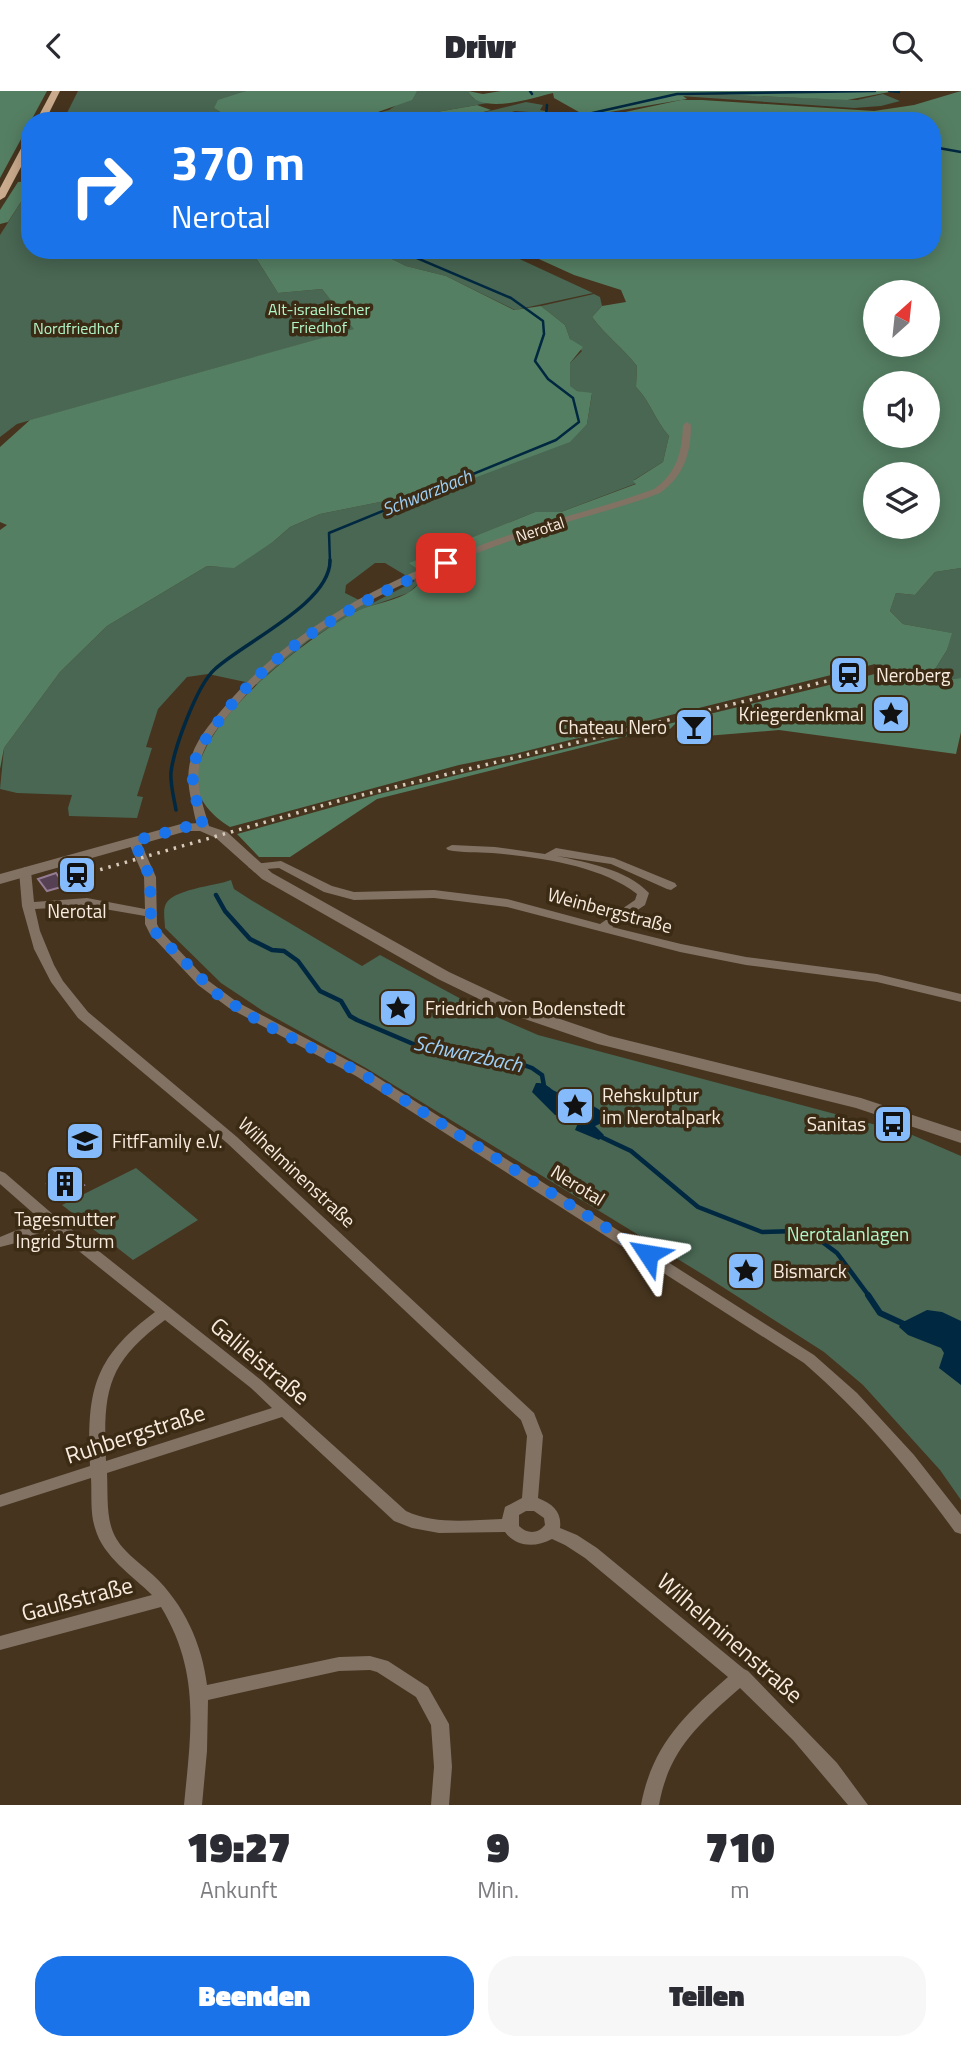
<!DOCTYPE html>
<html lang="de">
<head>
<meta charset="utf-8">
<style>
	body { margin:0; font-family:"Titillium Web",sans-serif; background:#f7f7f7; color:#2b2b33; height:100vh; display:flex; flex-direction:column; font-size:26px; white-space:nowrap }
	* { box-sizing:border-box; margin:0 }
	p { font-size:23px; color:#7c7c81 }
	.icon { flex:none; width:38px; height:38px; fill:none; stroke:currentColor; stroke-width:2; stroke-linecap:round; stroke-linejoin:round }
	.map { position:relative; height:1714px; overflow:hidden }
	.sheet { display:flex; flex-direction:column; background:#fff; flex:1 }
	.sheet>* { flex:none }
	.guide { position:absolute; left:21px; top:21px; width:920px; height:147px; border-radius:28px; box-shadow:0 4px 18px #0003; background:#1a73e8; color:#fff; overflow:hidden }
	.needle { width:46px; rotate:27deg }
	.controls { position:absolute; left:863px; top:189px; display:grid; gap:14px }
	.controls a { display:grid; place-items:center; width:77px; height:77px; border-radius:50%; background:#fff; box-shadow:0 4px 18px #0003; font-size:35px }
	.pin { position:absolute; display:grid; place-items:center; width:60px; height:60px; color:#fff; margin:-30px; border-radius:14px; box-shadow:0 4px 10px #0006 }
	.me { position:absolute; width:77px; margin:-38px; rotate:303deg; stroke-linejoin:round; filter:drop-shadow(0 0 5px #0008) }
	.turn { display:flex; align-items:center; gap:24px; height:147px; padding:0 35px; font-size:32px }
	.turn .icon { width:91px; height:91px; stroke-width:2.5 }
	.turn b { display:block; font-size:49px; line-height:60px }
	.eta { display:flex; justify-content:space-evenly; align-items:center; height:119px; text-align:center }
	.eta b { font-size:42px; font-weight:800; line-height:49px }
	.action { display:flex; gap:14px; margin-top:auto; padding:14px 35px }
	.action a { flex:1; height:80px; border-radius:28px; background:#1a73e8; color:#fff; font-size:28px; font-weight:800; line-height:80px; text-align:center }
	.action a+a { background:#f7f7f7; color:#2b2b33 }
	header { display:flex; justify-content:space-between; align-items:center; height:91px; padding:0 35px; background:#fff; font-size:32px; font-weight:800 }
	.map>svg:first-child { display:block }
	.green { fill:#496753; fill-rule:evenodd }
	.forest { fill:#557f63; fill-rule:evenodd }
	.water { fill:#002841 }
	.lines { fill:none; stroke-linecap:round; stroke-linejoin:round }
	.stream-far3 { stroke:#002841; stroke-width:2.5 }
	.stream-far2 { stroke:#002841; stroke-width:3.5 }
	.stream-far1 { stroke:#002841; stroke-width:4.5 }
	.stream { stroke:#002841; stroke-width:6 }
	.building { fill:#564054; stroke:#947c92; stroke-width:2 }
	.minor { fill:#817264; fill-rule:evenodd }
	.tertiary { fill:#817264; fill-rule:evenodd }
	.primary { fill:#caab8d; fill-rule:evenodd }
	.rail { stroke:#d7cabb; stroke-width:3.5; stroke-dasharray:2.5 6; stroke-linecap:butt }
	.route { stroke:#1a73e8; stroke-width:12; stroke-dasharray:0 21.6 }
	.labels { text-anchor:middle; stroke-width:7; stroke-linejoin:round; paint-order:stroke }
	.far-park-label { font-size:16px; fill:#b1f6c8; stroke:#3b2a14 }
	.far-street-label { font-size:16px; fill:#f8ecdf; stroke:#3b2a14 }
	.far-water-label { font-size:18px; font-style:italic; fill:#9ed0f7; stroke:#3b2a14 }
	.poi-label { font-size:19px; fill:#f8ecdf; stroke:#3b2a14; text-anchor:start }
	.street-label { font-size:19px; fill:#f8ecdf; stroke:#3b2a14 }
	.park-label { font-size:19px; fill:#b1f6c8; stroke:#3b2a14 }
	.water-label { font-size:21px; font-style:italic; fill:#9ed0f7; stroke:#3b2a14 }
	.near-street-label { font-size:23px; fill:#f8ecdf; stroke:#3b2a14 }
</style>
</head>
<body>
<header><svg class="icon" aria-label="back" viewBox="0 0 24 24"><path d="M15 5l-7 7 7 7"/></svg>Drivr<svg class="icon" aria-label="search" viewBox="0 0 24 24"><circle cx="10" cy="10" r="6"/><path d="M15 15l6 6"/></svg></header>
<div class="map">
<svg width="961" height="1714" viewBox="0 0 961 1714">
	<rect width="100%" height="100%" fill="#46341e"/>
	<g class="green">
		<path d="M78 0H246L214 17 234 30H63Z"/>
		<path d="M417 0H468L473 7 488 12 437 21 425 30H366L360 27 389 19Z"/>
		<path d="M708 3 857 9 883 3 900 10 881 15 854 17 680 5Z"/>
		<path d="M526 11 543 14 540 19 558 23 569 30H539L529 21 515 20 484 30H448Z"/>
		<path d="M30 97V159H251L278 202 322 198 355 238 17 333 0 346V144Z"/>
		<path d="M374 159H500L593 202 515 219 446 185 406 175Z"/>
		<path d="M594 203 600 206 602 215 592 226C606 245 623 257 637 275L636 296C650 310 655 329 669 345L663 371 634 389 637 392 561 421H535L410 472 427 485 408 502 354 521 308 550 269 582 259 594 208 583 187 586 158 618 146 656 152 657 137 705 143 706 137 727 69 725 68 717 72 704 17 702 0 698 4 657 60 581 107 535 207 475 219 476 274 450 290 436 320 423 445 398 587 333 592 303 577 300 570 296V272L582 260 570 248 565 234 541 215ZM375 472H385L415 490 369 514 345 502 346 494Z"/>
		<path d="M961 477V587L938 589 932 583 947 559 951 542 903 533 890 520 896 502 915 504 935 481Z"/>
		<path d="M231 789 234 798 251 809 362 875 380 864 485 921 538 944 910 1043 961 1065V1409L940 1379 863 1294 824 1261 707 1186 366 977 263 920 221 892 165 837C165 831 163 821 165 815 170 798 216 795 231 789Z"/>
		<path d="M136 1077 198 1129 133 1169 62 1114Z"/>
	</g>
	<g class="forest">
		<path d="M0 0H47L0 87Z"/>
		<path d="M246 0H417L412 9 361 27 366 30H234L214 17 218 9Z"/>
		<path d="M468 0 483 3 501 0H895L847 9 708 3 683 5 687 8 586 25 554 7 553 2C532 7 480 25 468 0Z"/>
		<path d="M961 0V477L935 481 915 504 896 502 890 520 903 533 952 542 947 559 932 583 938 589 961 587V641L956 663 779 639 706 645 705 633 677 631 670 638 648 640 377 708 290 766H259L237 743 379 703 883 581 875 573 514 663 459 674 230 736C213 726 195 708 197 686 201 628 304 550 351 523 368 513 389 512 406 503 414 499 420 491 427 485L409 472 535 421H561L636 393 633 390 663 371 669 345C655 329 650 310 636 296L637 275C623 257 606 245 592 226L602 215 626 211 621 199 574 184 519 159H933V30L820 28 818 23 804 28 588 29 681 9H702L874 20 914 14ZM875 201H928V254H875ZM875 292H928V345H875ZM875 383H928V436H875Z"/>
		<path d="M477 14 491 19 448 30H425L437 21Z"/>
		<path d="M30 90V97L8 131 0 133V119L18 91Z"/>
		<path d="M251 159H374L406 175 446 185 514 219 541 215 565 234 570 248 583 256 570 272V295L577 300 592 302 587 333 570 351 445 398 320 423 290 436 274 450 234 477 207 475 107 535 60 581 4 657 0 678V439L7 434 0 431V356L30 329 354 238 322 198 278 202Z"/>
	</g>
	<g class="water">
		<path d="M536 992C547 991 548 997 557 1001 575 1008 589 1010 605 1023L604 1031 595 1035 604 1044 599 1049 575 1039 578 1032 576 1029 555 1024 532 1001Z"/>
		<path d="M927 1219 942 1221 961 1230V1294L939 1277 944 1262 941 1257 908 1244 899 1236 901 1232Z"/>
	</g>
	<g class="lines">
		<g class="stream-far3">
			<path d="M530 0 532 3"/>
			<path d="M889 0 899 1"/>
			<path d="M588 23 677 3 875 0"/>
			<path d="M546 25 547 14"/>
			<path d="M538 30 546 25H573"/>
			<path d="M933 56 961 61"/>
			<path d="M330 471 329 442 556 349 579 331 573 307 548 288 535 270 544 243 543 230 511 207 398 159"/>
		</g>
		<path class="stream-far2" d="M176 719C174 707 170 693 171 681 174 657 197 594 215 578 244 551 331 512 330 469"/>
		<g class="stream-far1">
			<path d="M216 804 225 820 250 848 272 859 284 860 298 870 320 900 341 910 350 925 357 929 425 958 458 959 507 968 532 977 542 984 544 995"/>
			<path d="M597 1044 631 1060 698 1116 762 1141 798 1140 817 1147 837 1162 869 1205"/>
		</g>
		<path class="stream" d="M868 1204 880 1222 906 1234"/>
	</g>
	<g class="building">
		<path d="M56 782 65 795 47 800 38 788Z"/>
		<path d="M69 1081 84 1094 62 1106 47 1093Z"/>
	</g>
	<g class="lines">
		<g class="minor">
			<path d="M687 331 691 334C691 362 684 385 660 402 624 416 585 425 548 437 435 475 316 521 237 614 222 632 202 653 199 677 196 697 204 717 209 735L207 737H199C195 730 194 721 192 712 180 667 199 645 227 613 308 518 426 471 542 433 579 421 617 412 654 398 677 382 682 361 683 334Z"/>
			<path d="M134 747 140 750 156 786 157 833 160 839 206 888 237 911 366 979 814 1264 857 1302 914 1364 961 1424V1443L955 1441C910 1379 862 1322 804 1272L356 985 229 917 198 894 150 843 145 833V825L87 815 35 818 40 840 54 874 63 890 88 921 237 1046 534 1322 543 1345 538 1407C553 1413 562 1421 560 1437L577 1444 597 1457 744 1578 748 1580 837 1672 868 1714H848L793 1649 740 1597C699 1633 669 1658 659 1714H641C652 1655 684 1624 728 1586L585 1467 565 1454 552 1448C535 1457 516 1456 505 1441L439 1442 412 1437 394 1430 282 1326 107 1382C108 1401 106 1424 113 1441 120 1459 140 1472 153 1484 184 1513 202 1553 207 1594L339 1566 370 1565 388 1570 428 1596 449 1633 452 1676 449 1714H431L434 1676 431 1634 416 1606 377 1581 370 1579 339 1580 208 1609 207 1660 202 1714H184C191 1641 201 1582 161 1516L0 1559V1545L152 1504C132 1484 103 1466 95 1437 90 1422 92 1403 91 1387L0 1416V1404L90 1375C87 1300 93 1267 155 1221L50 1137 20 1151 0 1156V1146L41 1129 0 1093V1080L5 1082 56 1126 261 1289 406 1420C436 1434 469 1429 502 1428L505 1416 522 1407 527 1345 521 1329 227 1052 78 927 51 891 34 858 22 815 19 780 25 776 31 780 34 811 87 807 145 818 144 786 128 750ZM165 1229 251 1297 272 1317 106 1370C103 1299 107 1272 165 1229ZM526 1420H534L544 1427 545 1434C538 1443 527 1443 519 1435V1424Z"/>
			<path d="M452 754 495 756 545 763 556 757 614 767 675 792 677 795 671 799 667 798 611 773 557 765C588 772 626 778 649 802L645 814 612 836 681 853 746 866 877 883 961 903V911L877 891 746 874 680 861 507 816 434 807 354 809 324 801 279 777 254 779 248 776 254 773 281 770 332 795 354 801 434 799 507 808 600 833 635 809 637 803C600 774 537 766 492 762 477 761 462 762 448 759L446 757Z"/>
		</g>
		<path class="tertiary" d="M200 732 227 741 272 782 449 881 522 915 610 945 861 1007 961 1040V1052L856 1017 598 953 510 923 438 888 262 788 216 747 200 740H187L0 793V783L181 733Z"/>
		<g class="primary">
			<path d="M52 0H60L45 30H36Z"/>
			<path d="M30 47V59L5 106 0 109V97L25 50Z"/>
		</g>
		<path class="rail" d="M92 781 342 709 835 588"/>
	</g>
	<g class="lines">
		<path class="route" d="M446 472C360 510 274 553 218 631 208 645 196 660 193 678 191 696 199 717 203 735L186 736 134 750 150 786 151 834 154 840 217 903 262 932 361 982 648 1163"/>
	</g>
	<defs>
		<symbol id="station-square" viewBox="-11 -11 22 22"><rect x="-9" y="-9" width="18" height="18" rx="4" fill="#85bbfb" stroke="#3b2a14"/><path d="M-3-6H3Q5-6 5-4V2Q5 4 3 4L4.5 6H3L1.5 4h-3L-3 6H-4.5L-3 4Q-5 4-5 2V-4Q-5-6-3-6ZM-3.5-4v3h7v-3ZM-3.5 1v1.5H-2V1ZM2 1v1.5H3.5V1Z" fill="#111"/></symbol>
		<symbol id="sight-square" viewBox="-11 -11 22 22"><rect x="-9" y="-9" width="18" height="18" rx="4" fill="#85bbfb" stroke="#3b2a14"/><path d="M0-6L1.8-2.2L6-1.7L2.9 1.2L3.7 5.4L0 3.3L-3.7 5.4L-2.9 1.2L-6-1.7L-1.8-2.2Z" fill="#111"/></symbol>
		<symbol id="bar-square" viewBox="-11 -11 22 22"><rect x="-9" y="-9" width="18" height="18" rx="4" fill="#85bbfb" stroke="#3b2a14"/><path d="M-6-5H6L.8 .8V4.5H3.5V6h-7V4.5H-.8V.8Z" fill="#111"/></symbol>
		<symbol id="bus-square" viewBox="-11 -11 22 22"><rect x="-9" y="-9" width="18" height="18" rx="4" fill="#85bbfb" stroke="#3b2a14"/><path d="M-5-6H5V4H4V6H2V4H-2V6H-4V4H-5ZM-3.5-4V0h7V-4ZM-3.5 1.2v1.5H-2V1.2ZM2 1.2v1.5H3.5V1.2Z" fill="#111"/></symbol>
		<symbol id="school-square" viewBox="-11 -11 22 22"><rect x="-9" y="-9" width="18" height="18" rx="4" fill="#85bbfb" stroke="#3b2a14"/><path d="M0-5L7-2L0 1L-7-2ZM-4 1L0 2.5L4 1V4Q0 6-4 4Z" fill="#111"/></symbol>
		<symbol id="building-square" viewBox="-11 -11 22 22"><rect x="-9" y="-9" width="18" height="18" rx="4" fill="#85bbfb" stroke="#3b2a14"/><path d="M-4-6H4V6H1V3H-1V6H-4ZM-2.5-4.3h1.7v1.8h-1.7ZM.8-4.3h1.7v1.8H.8ZM-2.5-1h1.7V.8h-1.7ZM.8-1h1.7V.8H.8Z" fill="#111"/></symbol>
	</defs>
	<g fill-rule="evenodd">
		<use href="#station-square" x="827" y="562" width="44" height="44"/>
		<use href="#sight-square" x="869" y="601" width="44" height="44"/>
		<use href="#bar-square" x="672" y="614" width="44" height="44"/>
		<use href="#station-square" x="55" y="762" width="44" height="44"/>
		<use href="#sight-square" x="376" y="895" width="44" height="44"/>
		<use href="#sight-square" x="553" y="993" width="44" height="44"/>
		<use href="#bus-square" x="871" y="1011" width="44" height="44"/>
		<use href="#school-square" x="63" y="1028" width="44" height="44"/>
		<use href="#building-square" x="43" y="1071" width="44" height="44"/>
		<use href="#sight-square" x="724" y="1158" width="44" height="44"/>
	</g>
	<g class="labels">
		<g class="far-park-label">
			<text x="319" y="224">Alt-israelischer<tspan x="319" dy="18">Friedhof</tspan></text>
			<text x="76" y="243">Nordfriedhof</text>
		</g>
		<g class="far-street-label">
			<text transform="translate(540 438) rotate(-18)" y="6">Nerotal</text>
		</g>
		<g class="far-water-label">
			<text transform="translate(427 402) rotate(-22)" y="6">Schwarzbach</text>
		</g>
		<g class="poi-label">
			<text x="876" y="591">Neroberg</text>
			<text x="864" y="630" text-anchor="end">Kriegerdenkmal</text>
			<text x="667" y="643" text-anchor="end">Chateau Nero</text>
			<text x="77" y="827" text-anchor="middle">Nerotal</text>
			<text x="425" y="924">Friedrich von Bodenstedt</text>
			<text x="602" y="1011">Rehskulptur<tspan x="602" dy="22">im Nerotalpark</tspan></text>
			<text x="866" y="1040" text-anchor="end">Sanitas</text>
			<text x="112" y="1057">FitfFamily e.V.</text>
			<text x="65" y="1135" text-anchor="middle">Tagesmutter<tspan x="65" dy="22">Ingrid Sturm</tspan></text>
			<text x="773" y="1187">Bismarck</text>
		</g>
		<g class="street-label">
			<text transform="translate(610 819) rotate(15)" y="7">Weinbergstraße</text>
			<text transform="translate(297 1081) rotate(43)" y="7">Wilhelminenstraße</text>
			<text transform="translate(578 1094) rotate(32)" y="7">Nerotal</text>
		</g>
		<g class="park-label">
			<text x="848" y="1150">Nerotalanlagen</text>
		</g>
		<g class="water-label">
			<text transform="translate(468 963) rotate(12)" y="7">Schwarzbach</text>
		</g>
		<g class="near-street-label">
			<text transform="translate(260 1270) rotate(40)" y="8">Galileistraße</text>
			<text transform="translate(135 1343) rotate(-18)" y="8">Ruhbergstraße</text>
			<text transform="translate(77 1508) rotate(-15)" y="8">Gaußstraße</text>
			<text transform="translate(730 1547) rotate(41)" y="8">Wilhelminenstraße</text>
		</g>
	</g>
</svg>
<div class="controls">
<a><svg class="needle" viewBox="-14 -14 28 28"><path d="M0-13l5 13h-10z" fill="#e53935"/><path d="M0 13l5-13h-10z" fill="#7c7c81"/></svg></a>
<a><svg class="icon" aria-label="sound" viewBox="0 0 24 24"><path d="M4 9h4l5-4v14l-5-4H4zM17 9q2 3 0 6"/></svg></a>
<a><svg class="icon" aria-label="layers" viewBox="0 0 24 24"><path d="M12 4l9 5-9 5-9-5zM3 14l9 5 9-5"/></svg></a>
</div>
<div class="pin" style="left:446px;top:472px;background:#d93025"><svg class="icon" aria-label="arrive" viewBox="0 0 24 24"><path d="M6 21V4h12l-3 4 3 4H6"/></svg></div>
<svg class="me" style="left:648px;top:1163px" viewBox="-20 -20 40 40"><path d="M0-17L14 15 0 8-14 15z" fill="#1a73e8" stroke="#fff" stroke-width="4"/></svg>
<div class="guide">
<div class="turn"><svg class="icon" aria-label="right" viewBox="0 0 24 24"><path d="M7 20v-9h11M14 6l5 5-5 5"/></svg><div><b>370 m</b>Nerotal</div></div>
</div>
</div>
<section class="sheet">
<div class="eta">
<div><b>19:27</b><p>Ankunft</p></div>
<div><b>9</b><p>Min.</p></div>
<div><b>710</b><p>m</p></div>
</div>
<div class="action"><a>Beenden</a><a>Teilen</a></div>
</section>
</body>
</html>
